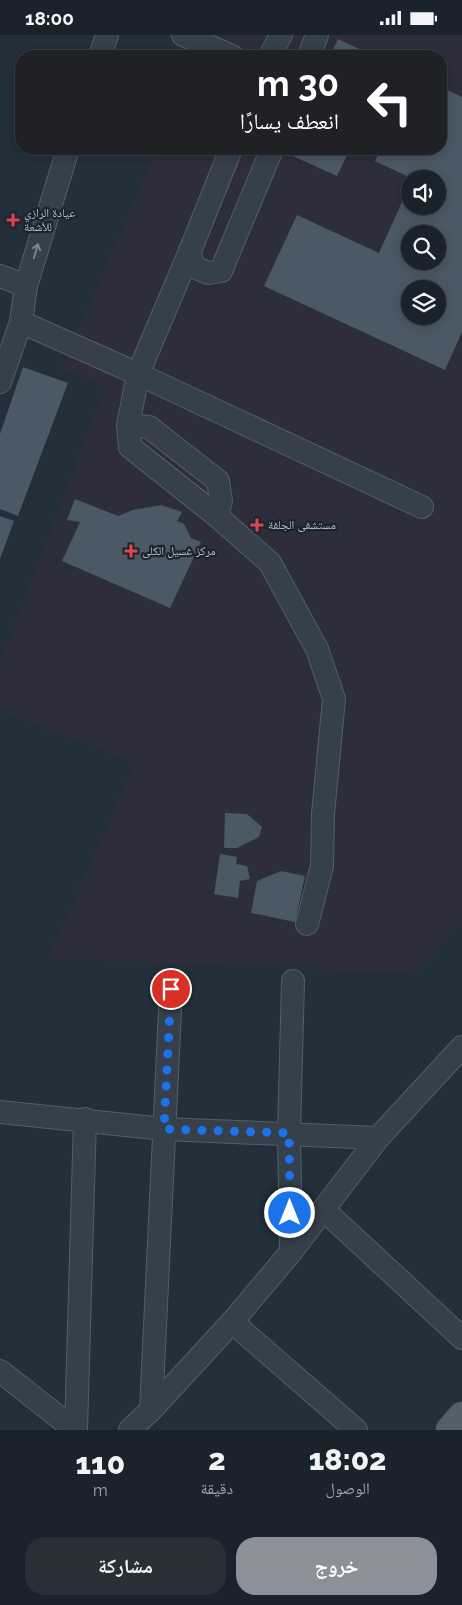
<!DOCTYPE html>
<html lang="ar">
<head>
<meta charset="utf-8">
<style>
	body { margin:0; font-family:Raleway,"Noto Naskh Arabic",sans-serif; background:#272f37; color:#f1f3f6; direction:rtl; height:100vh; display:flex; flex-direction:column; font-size:19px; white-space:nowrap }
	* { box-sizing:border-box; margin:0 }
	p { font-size:16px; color:#9fa4a9 }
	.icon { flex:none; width:28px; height:28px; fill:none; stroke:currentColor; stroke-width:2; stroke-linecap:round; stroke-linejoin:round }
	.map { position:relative; height:1395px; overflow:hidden; direction:ltr }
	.details { display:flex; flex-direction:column; background:#1a232b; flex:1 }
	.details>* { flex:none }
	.banner { position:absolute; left:15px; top:15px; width:432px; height:105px; border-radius:20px; box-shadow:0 2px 12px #0003,0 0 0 1px #384047; direction:rtl; background:#202124; color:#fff; overflow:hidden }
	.tools { position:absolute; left:401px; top:135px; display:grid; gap:10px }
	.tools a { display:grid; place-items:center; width:45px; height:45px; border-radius:50%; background:#1a232b; box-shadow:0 2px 12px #0003,0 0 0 1px #384047; font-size:25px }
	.pin { position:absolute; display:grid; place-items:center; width:42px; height:42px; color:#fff; margin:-21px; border:2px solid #fff; border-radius:50%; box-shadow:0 1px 5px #0007 }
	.me { position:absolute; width:55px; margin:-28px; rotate:0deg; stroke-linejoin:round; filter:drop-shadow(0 0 4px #0008) }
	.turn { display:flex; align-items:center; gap:18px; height:105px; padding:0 25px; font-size:22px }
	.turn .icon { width:65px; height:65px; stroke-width:2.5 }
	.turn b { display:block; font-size:35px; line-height:42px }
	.eta { display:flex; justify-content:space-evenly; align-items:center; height:85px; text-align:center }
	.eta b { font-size:30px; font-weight:800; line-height:35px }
	.primary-button { display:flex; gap:10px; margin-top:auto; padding:10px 25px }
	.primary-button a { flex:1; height:58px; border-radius:20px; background:#8c9099; color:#fff; font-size:20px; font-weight:800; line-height:58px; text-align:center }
	.primary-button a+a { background:#272f37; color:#f1f3f6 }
	.status { display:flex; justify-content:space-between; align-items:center; height:35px; padding:0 25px; background:#1a232b; direction:ltr }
	.status svg { height:14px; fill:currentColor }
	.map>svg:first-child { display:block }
	.medical { fill:#2e2e3b; fill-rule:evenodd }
	.building { fill:#4b5965; fill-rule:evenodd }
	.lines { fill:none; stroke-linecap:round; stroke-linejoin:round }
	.minor-casing { stroke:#545e67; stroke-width:24 }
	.major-casing { stroke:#434c55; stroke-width:29 }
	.minor { stroke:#36404a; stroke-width:22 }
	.major { stroke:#545f6a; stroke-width:28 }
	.oneway { stroke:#7a848e }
	.route { stroke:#1a73e8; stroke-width:9; stroke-dasharray:0 16.2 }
	.health-dot { fill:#e0444e; stroke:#1c252e; stroke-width:2 }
	.labels { text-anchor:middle; stroke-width:4.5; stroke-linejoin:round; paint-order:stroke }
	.poi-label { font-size:12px; fill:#b1bbc5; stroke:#1c252e; text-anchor:start }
</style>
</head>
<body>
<div class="status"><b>18:00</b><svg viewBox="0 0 49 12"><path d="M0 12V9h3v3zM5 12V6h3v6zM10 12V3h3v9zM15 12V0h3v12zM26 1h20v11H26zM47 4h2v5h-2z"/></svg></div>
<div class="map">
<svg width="462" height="1395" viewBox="0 0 462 1395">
	<rect width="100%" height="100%" fill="#232f39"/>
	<path class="medical" d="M207 0H462V887L414 939 48 923 135 728 0 676V628L105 352 61 334 157 114H441V21H198ZM410 144H438V171H410ZM410 199H438V226H410ZM410 254H438V281H410Z"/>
	<g class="building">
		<path d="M338 4 374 21H330Z"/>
		<path d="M441 52 462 62V297L445 335 264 251 297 180 379 218 410 149V171H438V144H413L375 126 381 114H441ZM410 199H438V226H410ZM410 254H438V281H410Z"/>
		<path d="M288 114H350L337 141 286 118Z"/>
		<path d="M23 332 68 348 18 481 0 474V399Z"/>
		<path d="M75 464 118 481 133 475 161 470 182 477 177 486 184 489 191 503 201 507 170 573 62 526 80 487 67 485Z"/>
		<path d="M0 481 14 486 0 524Z"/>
		<path d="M225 778 247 779 262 792 259 802 237 813H224Z"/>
		<path d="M220 819 237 822 236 829 247 831 250 844 240 846 238 863 214 859Z"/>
		<path d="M281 836 305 841 295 887 251 878 257 846Z"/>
	</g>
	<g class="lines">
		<defs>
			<g id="minor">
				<path d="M183 0 232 21"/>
				<path d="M100 21 107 0"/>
				<path d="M270 21 281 0"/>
				<path d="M309 21 317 0"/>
				<path d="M231 114 190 216 192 231 208 238 221 236 272 114"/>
				<path d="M0 241 26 251"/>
				<path d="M21 287 138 339 190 216"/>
				<path d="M0 347 21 287 26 251 68 114"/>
				<path d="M128 390 149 392 218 446 221 466 217 481 130 412 128 390 138 339 422 472"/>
				<path d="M217 481 270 528 317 614 334 664 323 779 322 831 307 889"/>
				<path d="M0 1077 164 1094 378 1103"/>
				<path d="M324 1175 462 1303"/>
				<path d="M291 1217 289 1098 293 946"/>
				<path d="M232 1287 356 1395"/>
				<path d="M0 1336 75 1395"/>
				<path d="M151 1375 171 954"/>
				<path d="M76 1395 85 1084"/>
				<path d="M130 1395 151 1375 232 1287 291 1217 378 1103 462 1012"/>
			</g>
			<path id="major" d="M450 1395 462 1381"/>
		</defs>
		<use href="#minor" class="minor-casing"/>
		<use href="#major" class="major-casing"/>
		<use href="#minor" class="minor"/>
		<use href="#major" class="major"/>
	</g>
	<defs><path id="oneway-shaft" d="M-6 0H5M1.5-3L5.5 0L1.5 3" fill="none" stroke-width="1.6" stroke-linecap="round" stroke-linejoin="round" transform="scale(1.25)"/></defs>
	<use class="oneway" href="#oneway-shaft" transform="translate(36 216) rotate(-73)"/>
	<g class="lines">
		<path class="route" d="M171 954 164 1094 289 1098 290 1178"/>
	</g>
	<g class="health-dot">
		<path d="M10.5 177.5h5v5h5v5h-5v5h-5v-5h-5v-5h5z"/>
		<path d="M254.5 482.5h5v5h5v5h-5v5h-5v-5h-5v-5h5z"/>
		<path d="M128.5 508.5h5v5h5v5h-5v5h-5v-5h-5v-5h5z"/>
	</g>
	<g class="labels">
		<g class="poi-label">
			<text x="24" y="182">عيادة الرازي<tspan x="24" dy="14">للأشعة</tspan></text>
			<text x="268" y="494">مستشفى الجلفة</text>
			<text x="142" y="520">مركز غسيل الكلى</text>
		</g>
	</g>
</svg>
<div class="tools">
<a><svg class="icon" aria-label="sound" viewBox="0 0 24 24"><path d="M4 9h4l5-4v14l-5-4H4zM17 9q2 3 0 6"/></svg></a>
<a><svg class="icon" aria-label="search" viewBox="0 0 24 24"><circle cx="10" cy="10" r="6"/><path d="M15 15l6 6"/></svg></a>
<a><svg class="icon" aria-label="layers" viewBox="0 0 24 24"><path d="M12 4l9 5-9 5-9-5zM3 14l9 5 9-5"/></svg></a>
</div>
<div class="pin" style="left:171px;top:954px;background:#d93025"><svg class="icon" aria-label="arrive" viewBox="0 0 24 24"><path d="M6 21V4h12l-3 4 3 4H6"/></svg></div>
<svg class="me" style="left:290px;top:1178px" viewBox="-20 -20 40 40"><circle r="17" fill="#1a73e8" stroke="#fff" stroke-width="3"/><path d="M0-11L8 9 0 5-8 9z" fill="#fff"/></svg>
<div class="banner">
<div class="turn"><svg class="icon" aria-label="left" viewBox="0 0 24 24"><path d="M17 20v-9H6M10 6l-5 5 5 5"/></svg><div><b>30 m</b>انعطف يسارًا</div></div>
</div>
</div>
<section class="details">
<div class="eta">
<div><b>18:02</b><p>الوصول</p></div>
<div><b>2</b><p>دقيقة</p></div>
<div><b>110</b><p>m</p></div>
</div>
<div class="primary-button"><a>خروج</a><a>مشاركة</a></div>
</section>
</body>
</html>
